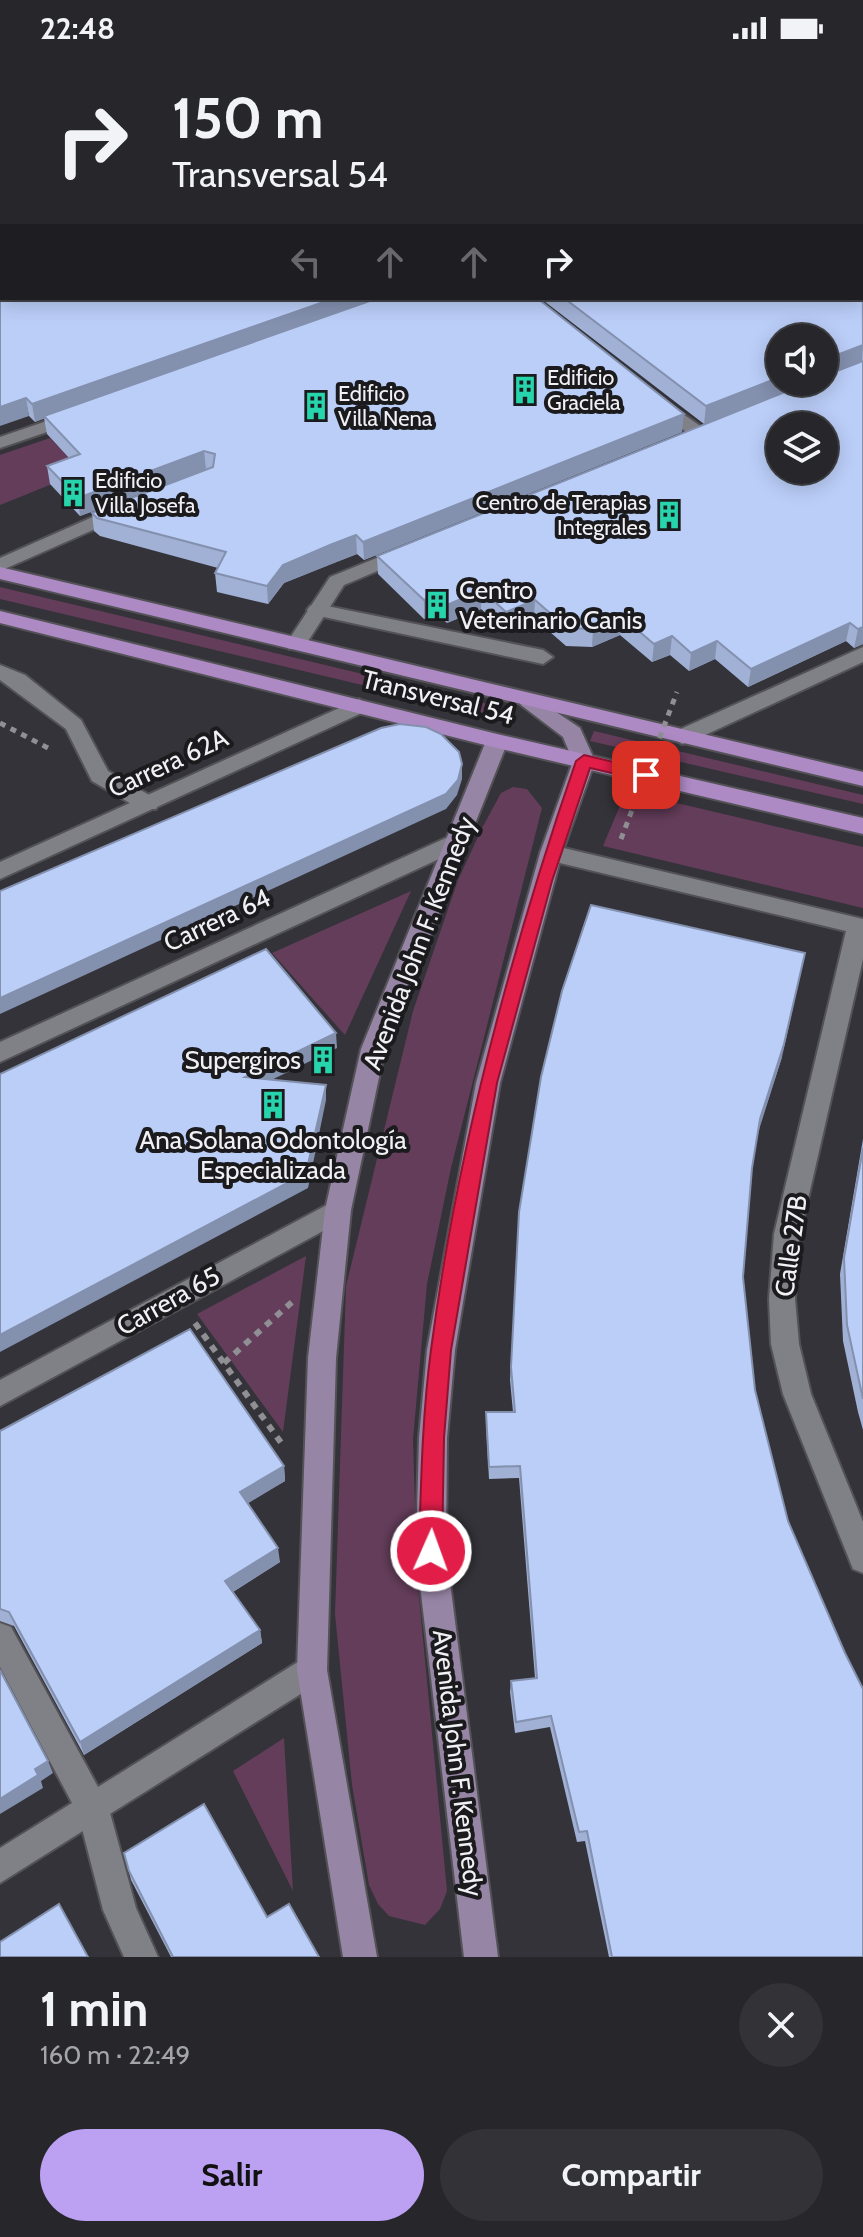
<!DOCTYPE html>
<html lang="es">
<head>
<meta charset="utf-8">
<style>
	body { margin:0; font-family:Cabin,sans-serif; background:#323237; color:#f1f3f6; height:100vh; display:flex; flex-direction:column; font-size:30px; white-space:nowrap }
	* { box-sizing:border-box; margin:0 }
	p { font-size:26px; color:#a4a5a9 }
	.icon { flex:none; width:44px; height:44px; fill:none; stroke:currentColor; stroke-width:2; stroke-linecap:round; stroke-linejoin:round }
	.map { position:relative; height:1901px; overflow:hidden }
	.side { display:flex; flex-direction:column; background:#26262b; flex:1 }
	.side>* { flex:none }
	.banner { position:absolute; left:0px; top:0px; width:864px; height:244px; box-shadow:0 4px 20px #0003,0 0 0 2px #424347; background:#26262b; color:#f1f3f6; overflow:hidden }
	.buttons { position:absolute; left:766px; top:268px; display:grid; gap:16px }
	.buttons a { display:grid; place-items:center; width:72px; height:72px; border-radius:50%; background:#26262b; box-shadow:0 4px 20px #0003,0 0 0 2px #424347; font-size:40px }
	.pin { position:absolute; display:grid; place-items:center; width:68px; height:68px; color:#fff; margin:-34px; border-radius:16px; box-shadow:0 4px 12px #0006 }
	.me { position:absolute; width:88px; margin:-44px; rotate:2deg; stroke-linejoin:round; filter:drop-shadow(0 0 6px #0008) }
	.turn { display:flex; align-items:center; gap:28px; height:168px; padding:0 40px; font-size:36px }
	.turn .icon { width:104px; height:104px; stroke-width:2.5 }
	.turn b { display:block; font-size:56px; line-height:68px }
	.lanes { display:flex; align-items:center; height:76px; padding:0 40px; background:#0003; justify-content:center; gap:40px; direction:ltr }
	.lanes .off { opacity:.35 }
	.round { display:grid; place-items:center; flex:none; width:84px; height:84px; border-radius:42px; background:#323237 }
	.overview { display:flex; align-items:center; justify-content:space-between; height:136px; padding:0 40px }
	h1 { font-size:48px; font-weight:800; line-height:60px }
	.primary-button { display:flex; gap:16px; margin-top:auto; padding:16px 40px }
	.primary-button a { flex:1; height:92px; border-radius:48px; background:#bca0f2; color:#111; font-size:32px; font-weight:800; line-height:92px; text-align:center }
	.primary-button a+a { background:#323237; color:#f1f3f6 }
	.status { display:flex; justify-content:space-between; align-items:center; height:56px; padding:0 40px; background:#26262b; direction:ltr }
	.status svg { height:22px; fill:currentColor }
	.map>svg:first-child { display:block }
	.green { fill:#643d5a }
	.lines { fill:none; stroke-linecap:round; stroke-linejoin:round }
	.lane-casing { stroke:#535257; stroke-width:4 }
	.street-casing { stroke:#535257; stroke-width:4 }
	.secondary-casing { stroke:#535257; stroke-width:4 }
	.primary-casing { stroke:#535257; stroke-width:4 }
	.path-far1 { stroke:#8f8f94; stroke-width:5; stroke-dasharray:6 6; stroke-linecap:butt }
	.path { stroke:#8f8f94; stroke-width:6; stroke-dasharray:7 7; stroke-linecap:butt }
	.lane { fill:#808087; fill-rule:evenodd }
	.street { fill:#808087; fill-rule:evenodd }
	.secondary { fill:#9785a6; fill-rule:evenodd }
	.primary { fill:#ae8ac4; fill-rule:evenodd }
	.path-bridge { stroke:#8f8f94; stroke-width:5; stroke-dasharray:6 6; stroke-linecap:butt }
	.wall { fill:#a1b1d5 }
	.shaded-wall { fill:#8390ae }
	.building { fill:#bbcef8; stroke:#8390ae; stroke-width:2; fill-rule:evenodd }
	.route { fill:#e11d48; stroke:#92132f; stroke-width:2 }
	.labels { text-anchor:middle; stroke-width:8; stroke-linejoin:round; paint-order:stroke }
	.far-poi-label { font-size:22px; fill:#f1f1f5; stroke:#1b1b1e; text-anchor:start }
	.poi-label { font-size:26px; fill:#f1f1f5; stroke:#1b1b1e; text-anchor:start }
	.street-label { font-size:26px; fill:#f1f1f5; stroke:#1b1b1e }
</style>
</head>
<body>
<div class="status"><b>22:48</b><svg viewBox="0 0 49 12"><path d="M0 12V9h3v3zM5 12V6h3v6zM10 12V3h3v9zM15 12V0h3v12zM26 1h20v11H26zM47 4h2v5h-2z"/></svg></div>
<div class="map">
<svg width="863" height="1901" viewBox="0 0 863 1901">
	<rect width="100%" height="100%" fill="#333339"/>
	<g class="green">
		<path d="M50 382 82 416 0 449V399Z"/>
		<path d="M0 531 509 653 505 663 0 543Z"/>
		<path d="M594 675 863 739V748L590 685Z"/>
		<path d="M513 731 527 733 542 752 451 1112 427 1228 413 1383 417 1520 447 1835 440 1853 425 1869 389 1860 378 1848 369 1829 352 1729 335 1558 346 1230 413 955 458 824 482 772 501 737Z"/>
		<path d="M626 735 863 791V852L603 790Z"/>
		<path d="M411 835 345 979 272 897Z"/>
		<path d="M306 1200 283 1376 197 1258Z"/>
		<path d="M284 1682 293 1835 233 1715Z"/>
	</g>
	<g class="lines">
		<defs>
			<g id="lane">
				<path d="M122 448 131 454 129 458 0 515V502Z"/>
				<path d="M317 548 543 594 553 601 543 608 310 558 307 554 310 550Z"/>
				<path d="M0 609 25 619 81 664 108 715 156 743 159 748 156 753H140L92 725 66 673 0 624Z"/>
				<path d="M93 1737 104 1742 109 1753 136 1852 158 1901H124L103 1854 77 1753 82 1742Z"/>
			</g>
			<g id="street">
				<path d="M660 342 706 374V382H694L654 351V343Z"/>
				<path d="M76 355 82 356V364L0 392V381Z"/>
				<path d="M406 490 413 492 416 496 413 500 344 529 303 593H289L286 588 330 521Z"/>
				<path d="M863 591V606L690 686 682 688 671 681 674 676Z"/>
				<path d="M359 643 369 650 366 655 0 823V806Z"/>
				<path d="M459 776 470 784 467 790 0 1006V986Z"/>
				<path d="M551 789 863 863V903L800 1178 795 1243 799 1288 811 1338 863 1466V1517L853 1513 783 1338 771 1288 769 1243 774 1178 846 875 543 803 540 797Z"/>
				<path d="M338 1143 347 1146 351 1154 347 1162 0 1350V1324Z"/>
				<path d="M0 1567 11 1571 98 1731 301 1604 312 1599 323 1604 327 1614 323 1624 0 1827V1792L72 1747 0 1611Z"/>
			</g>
			<g id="secondary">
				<path d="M528 637 580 672 595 705 562 797 500 1027 455 1294 447 1382 446 1495 498 1901H464L416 1495 419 1382 427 1294 476 1027 540 797 573 705 563 681 521 649 518 644 521 639Z"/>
				<path d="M497 678 508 685 385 993 351 1154 336 1302 327 1614 377 1901H343L297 1614 308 1302 325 1154 361 993 486 685Z"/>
			</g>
			<g id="primary">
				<path d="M0 511 863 716V730L0 523Z"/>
				<path d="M0 555 497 678 863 762V778L497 692 0 567Z"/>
			</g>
		</defs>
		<use href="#lane" class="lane-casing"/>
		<use href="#street" class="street-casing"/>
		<use href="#secondary" class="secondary-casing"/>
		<use href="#primary" class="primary-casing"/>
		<path class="path-far1" d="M0 667 50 693"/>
		<g class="path">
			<path d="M195 1267 282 1388"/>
			<path d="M224 1307 292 1246"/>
		</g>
		<use href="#lane" class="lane"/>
		<use href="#street" class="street"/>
		<use href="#secondary" class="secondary"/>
		<use href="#primary" class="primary"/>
		<path class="path-bridge" d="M621 783 677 636"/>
	</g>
	<g class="wall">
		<path d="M0 0H24L21 2H2V11L0 10Z"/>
		<path d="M766 0H863V588L854 592 846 585 748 631 715 603 689 615 670 599 652 606 620 579 592 591 566 590 534 562 506 574 481 553 447 567 437 557 424 563 378 518 377 500 780 338 704 368 540 242H862V2H768Z"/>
		<path d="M2 240 682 376 364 504 357 498 331 508 284 527 268 548 217 536 215 517 218 512 100 480 94 475 92 457 206 413 80 460 50 428 47 410 69 402 47 378 44 362 35 366 29 360Z"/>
		<path d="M782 1001 758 1075 752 1112 743 1221 755 1334 863 1901H609L585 1785 577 1786 550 1671 515 1677 510 1636 511 1625 535 1622 519 1422 489 1423 486 1368V1356H513L510 1324 519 1156Z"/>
		<path d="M863 1083V1374L858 1356 843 1285 840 1218Z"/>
		<path d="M0 1375 284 1410 285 1425 247 1447 280 1506 233 1536 260 1574 262 1587 84 1699 14 1570 0 1565Z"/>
		<path d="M124 1797 267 1861 319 1901H171L131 1824Z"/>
	</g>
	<g class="shaded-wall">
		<path d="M3 0H24L21 2H3Z"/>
		<path d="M343 0H367L364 2H340Z"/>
		<path d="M2 65V83L0 84V66Z"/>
		<path d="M335 242H386L35 366 32 348Z"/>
		<path d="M863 289 862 306 824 321V304Z"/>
		<path d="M780 321V326H811L704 368 706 350Z"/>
		<path d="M26 342 29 360 0 370V351Z"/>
		<path d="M684 358 682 376 364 504 363 486Z"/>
		<path d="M204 395 206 413 80 460 78 442Z"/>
		<path d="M356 479 357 498 284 527 268 548 267 530 283 509Z"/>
		<path d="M482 534 481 553 447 567V549Z"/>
		<path d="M437 539V557L424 563V544Z"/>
		<path d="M535 544 534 562 506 574V556Z"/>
		<path d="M621 560 620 579 592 591 593 573Z"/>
		<path d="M850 567 846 585 748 631 751 613Z"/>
		<path d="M863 571V588L854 592 858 573Z"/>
		<path d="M672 580 670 599 652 606 654 588Z"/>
		<path d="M717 585 715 603 689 615 691 597Z"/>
		<path d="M462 708V723L457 739 446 753 0 958V942Z"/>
		<path d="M805 897 782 1001 758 1077 760 1063Z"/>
		<path d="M336 977 337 992 247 1036 245 1021Z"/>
		<path d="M326 1029V1044L308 1132 0 1296V1279Z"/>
		<path d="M284 1410 285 1425 242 1451 240 1436Z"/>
		<path d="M278 1492 280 1506 228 1539 225 1525Z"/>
		<path d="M260 1574 262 1587 84 1699 80 1686Z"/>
		<path d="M48 1705 53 1717 41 1725 43 1732 0 1758V1743L35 1713Z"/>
	</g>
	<g class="building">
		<path d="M158 0H343L340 2H155Z"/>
		<path d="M787 0H863L862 77V2H789Z"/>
		<path d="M0 13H2V65L0 66Z"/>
		<path d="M862 81 863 289 824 304V282H780V321L706 350 564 242H862Z"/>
		<path d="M0 240H2V242H335L32 348 26 342 0 351Z"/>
		<path d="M378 242H537L684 358 363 486 356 479 330 489 283 509 267 530 215 517 226 496 97 462 92 457 213 411 215 398 204 395 78 442 47 410 80 398 44 360Z"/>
		<path d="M863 305V571L858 573 850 567 751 613 717 585 691 597 672 580 654 588 621 560 593 573 567 572 535 544 506 556 482 534 447 549 437 539 424 544 377 500 810 326H824V320ZM780 370H824V414H780Z"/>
		<path d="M400 668 426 671 441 678 459 696 462 708 458 724 446 738 0 942V835L381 672Z"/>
		<path d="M591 849 805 897 784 988 760 1063 752 1112 743 1221 755 1334 788 1465 845 1597 863 1633V1901H612L587 1775 579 1776 551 1660 516 1666 511 1625 537 1622 520 1410 489 1411 486 1356H515L511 1311 519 1156 541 1021 562 935Z"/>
		<path d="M266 893 336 977 245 1021 326 1029 306 1117 0 1279V1018Z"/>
		<path d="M863 1092V1343L847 1269 844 1202Z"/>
		<path d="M190 1273 284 1410 240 1436 278 1492 225 1525 260 1574 80 1686 9 1556 0 1553V1375Z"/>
		<path d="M0 1614 48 1705 35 1713 38 1719 0 1743Z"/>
		<path d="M204 1748 267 1861 289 1848 319 1901H173L129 1815 124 1797Z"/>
		<path d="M59 1848 88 1901H0V1886Z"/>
	</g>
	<path class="route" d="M584 699 652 715 654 719 646 725 590 712 552 825 497 1027 451 1294 444 1382 442 1495 439 1502 431 1505 423 1502 419 1495C421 1428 422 1361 431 1294 457 1093 510 897 576 705Z"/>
	<defs>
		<symbol id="building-bare" viewBox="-9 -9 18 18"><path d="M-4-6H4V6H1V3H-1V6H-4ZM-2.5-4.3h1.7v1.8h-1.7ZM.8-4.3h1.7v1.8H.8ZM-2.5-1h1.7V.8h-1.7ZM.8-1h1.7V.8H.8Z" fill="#27d5ad" stroke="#1b1b1e" stroke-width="2.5" paint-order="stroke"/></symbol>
	</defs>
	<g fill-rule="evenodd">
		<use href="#building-bare" x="505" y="314" width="40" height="40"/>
		<use href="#building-bare" x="296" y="330" width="40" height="40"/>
		<use href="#building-bare" x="53" y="417" width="40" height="40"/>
		<use href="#building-bare" x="649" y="439" width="40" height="40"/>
		<use href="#building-bare" x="417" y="529" width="40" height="40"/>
		<use href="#building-bare" x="303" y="984" width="40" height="40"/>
		<use href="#building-bare" x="253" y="1029" width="40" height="40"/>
	</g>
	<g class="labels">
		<g class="far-poi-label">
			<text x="547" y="329">Edificio<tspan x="547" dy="25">Graciela</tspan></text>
			<text x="338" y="345">Edificio<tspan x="338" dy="25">Villa Nena</tspan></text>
			<text x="95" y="432">Edificio<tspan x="95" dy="25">Villa Josefa</tspan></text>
			<text x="647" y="454" text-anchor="end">Centro de Terapias<tspan x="647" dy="25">Integrales</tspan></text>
		</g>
		<g class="poi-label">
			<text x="459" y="543">Centro<tspan x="459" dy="30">Veterinario Canis</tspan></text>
			<text x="301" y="1013" text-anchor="end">Supergiros</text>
			<text x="273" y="1093" text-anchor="middle">Ana Solana Odontología<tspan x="273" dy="30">Especializada</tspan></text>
		</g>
		<g class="street-label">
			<text transform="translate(438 641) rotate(14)" y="9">Transversal 54</text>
			<text transform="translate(168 707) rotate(-25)" y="9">Carrera 62A</text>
			<text transform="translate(217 864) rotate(-25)" y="9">Carrera 64</text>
			<text transform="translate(419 887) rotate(-69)" y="9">Avenida John F. Kennedy</text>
			<text transform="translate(791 1190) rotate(-82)" y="9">Calle 27B</text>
			<text transform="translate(168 1245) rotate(-29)" y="9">Carrera 65</text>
			<text transform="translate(458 1707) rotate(83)" y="9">Avenida John F. Kennedy</text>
		</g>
	</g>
</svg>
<div class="buttons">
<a><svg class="icon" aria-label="sound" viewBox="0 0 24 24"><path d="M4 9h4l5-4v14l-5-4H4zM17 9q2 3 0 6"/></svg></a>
<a><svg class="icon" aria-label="layers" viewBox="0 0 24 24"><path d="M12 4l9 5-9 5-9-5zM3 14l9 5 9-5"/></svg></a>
</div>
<div class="pin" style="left:646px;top:719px;background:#d93025"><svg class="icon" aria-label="arrive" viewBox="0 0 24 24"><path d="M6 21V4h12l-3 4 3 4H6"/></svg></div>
<svg class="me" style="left:431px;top:1495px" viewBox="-20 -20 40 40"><circle r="17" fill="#e11d48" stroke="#fff" stroke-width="3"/><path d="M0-11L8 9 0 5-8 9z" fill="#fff"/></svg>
<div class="banner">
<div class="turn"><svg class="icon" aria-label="right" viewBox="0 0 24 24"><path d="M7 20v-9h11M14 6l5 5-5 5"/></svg><div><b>150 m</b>Transversal 54</div></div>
<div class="lanes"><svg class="icon off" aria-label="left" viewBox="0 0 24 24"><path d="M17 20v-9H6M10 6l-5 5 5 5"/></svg><svg class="icon off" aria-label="ahead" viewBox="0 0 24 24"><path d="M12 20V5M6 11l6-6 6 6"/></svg><svg class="icon off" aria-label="ahead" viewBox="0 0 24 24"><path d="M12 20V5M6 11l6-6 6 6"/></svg><svg class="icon" aria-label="right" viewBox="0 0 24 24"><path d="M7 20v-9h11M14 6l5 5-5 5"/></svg></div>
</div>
</div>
<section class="side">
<div class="overview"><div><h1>1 min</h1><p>160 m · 22:49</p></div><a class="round"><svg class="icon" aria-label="close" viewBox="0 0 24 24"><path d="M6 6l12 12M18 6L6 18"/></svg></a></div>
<div class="primary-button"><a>Salir</a><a>Compartir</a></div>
</section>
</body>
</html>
